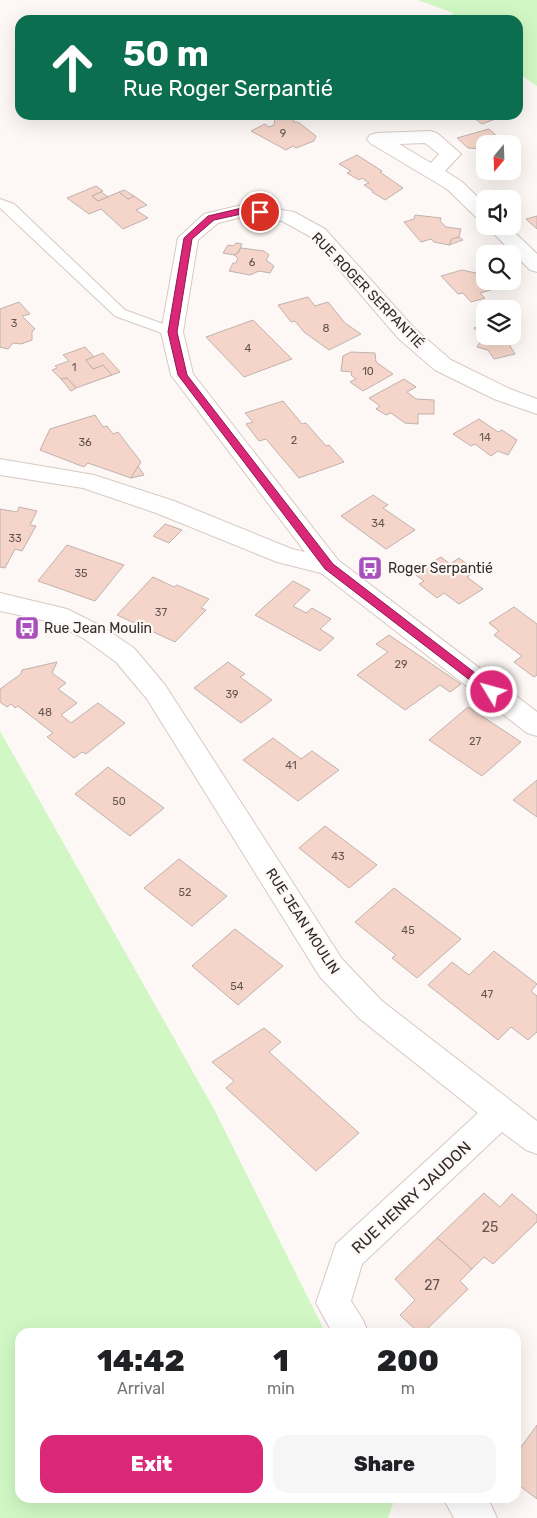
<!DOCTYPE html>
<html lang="en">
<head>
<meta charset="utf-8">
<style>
	body { margin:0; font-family:Rubik,sans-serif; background:#f6f6f6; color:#202124; height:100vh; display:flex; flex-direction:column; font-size:19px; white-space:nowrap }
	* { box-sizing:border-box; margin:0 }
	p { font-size:16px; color:#757577 }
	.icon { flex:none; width:28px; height:28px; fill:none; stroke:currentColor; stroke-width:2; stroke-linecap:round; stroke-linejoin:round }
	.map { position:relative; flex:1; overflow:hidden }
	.drawer { position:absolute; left:15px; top:1328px; width:506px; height:175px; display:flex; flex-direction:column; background:#fff; border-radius:15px; box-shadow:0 5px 20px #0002 }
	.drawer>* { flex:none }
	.banner { position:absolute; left:15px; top:15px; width:508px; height:105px; border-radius:15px; box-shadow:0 5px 20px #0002; background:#0b6e4f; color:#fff; overflow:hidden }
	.needle { width:32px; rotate:199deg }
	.tools { position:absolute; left:476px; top:135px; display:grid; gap:10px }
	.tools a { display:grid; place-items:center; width:45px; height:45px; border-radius:10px; background:#fff; box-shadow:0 5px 20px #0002; font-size:25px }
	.pin { position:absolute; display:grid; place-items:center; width:42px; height:42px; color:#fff; margin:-21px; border:2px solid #fff; border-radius:50%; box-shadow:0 1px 5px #0007 }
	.me { position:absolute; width:55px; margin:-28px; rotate:307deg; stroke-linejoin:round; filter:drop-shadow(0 0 4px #0008) }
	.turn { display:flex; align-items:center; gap:18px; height:105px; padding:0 25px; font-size:22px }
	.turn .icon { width:65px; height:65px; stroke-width:2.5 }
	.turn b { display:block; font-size:35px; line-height:42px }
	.eta { display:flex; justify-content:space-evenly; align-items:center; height:85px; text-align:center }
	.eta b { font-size:30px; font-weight:800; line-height:35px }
	.button { display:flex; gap:10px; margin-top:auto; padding:10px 25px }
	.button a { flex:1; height:58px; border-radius:15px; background:#db2777; color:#fff; font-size:20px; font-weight:800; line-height:58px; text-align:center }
	.button a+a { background:#f6f6f6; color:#202124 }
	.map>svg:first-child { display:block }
	.green { fill:#d1f8c4 }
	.building { fill:#f5d5c9; stroke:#c0b2ac }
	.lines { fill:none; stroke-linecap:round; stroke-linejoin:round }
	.lane-casing { stroke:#d7c9c3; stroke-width:2 }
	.street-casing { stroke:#d7c9c3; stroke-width:2 }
	.lane { fill:#fff; fill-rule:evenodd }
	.street { fill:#fff; fill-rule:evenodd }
	.route { fill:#db2777; stroke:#8e194d }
	.labels { text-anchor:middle; stroke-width:4.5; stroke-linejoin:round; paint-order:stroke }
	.number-label { font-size:11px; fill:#635652 }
	.street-label { font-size:14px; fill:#322c2a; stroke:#fdf7f5 }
	.poi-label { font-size:14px; fill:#322c2a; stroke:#fdf7f5; text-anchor:start }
	.near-number-label { font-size:14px; fill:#635652 }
	.near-street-label { font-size:16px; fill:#322c2a; stroke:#fdf7f5 }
</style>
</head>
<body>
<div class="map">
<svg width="537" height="1518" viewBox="0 0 537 1518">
	<rect width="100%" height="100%" fill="#fdf7f5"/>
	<g class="green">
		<path d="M418 0H537V86L518 73V20H448L453 13Z"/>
		<path d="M0 731 214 1109 325 1332H20V1498H395L388 1518H0Z"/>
	</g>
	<g class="building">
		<path d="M470 115H493L498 118 482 124Z"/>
		<path d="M275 118 294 119 293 122H298L316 136 314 141 296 148 293 146 286 150 251 131 265 124 269 127 274 125Z"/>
		<path d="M489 129 501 140H506V144H485V159H483L484 149 468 148 457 138Z"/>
		<path d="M357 155 382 171 380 172 403 188 385 200 372 192 373 191 364 185 369 183 362 178 359 180 347 173 351 171 339 164Z"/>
		<path d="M96 186 103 191 92 196 98 201 119 192 128 199 134 196 147 205 136 210 148 218 123 229 101 209 89 214 67 198Z"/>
		<path d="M124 190 134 196 128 199 119 192Z"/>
		<path d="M101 192 108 197 98 201 92 196Z"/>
		<path d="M415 215 441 218 440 221 446 227 461 229 459 237 452 239 449 245 434 242 431 239 421 242 404 222 414 219Z"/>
		<path d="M537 216V229L526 219Z"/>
		<path d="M459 237 463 240 449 245 452 239Z"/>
		<path d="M236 243 242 244 238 253 234 255 223 253 228 245 233 246Z"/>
		<path d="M241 248 264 251 269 255 266 260 274 266 270 273 259 271 250 275 229 271 233 263H236L238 258 234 255 238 253Z"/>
		<path d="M462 270 476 273 485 281 492 282 498 288 480 293 485 298 471 302 463 293 458 294 441 276Z"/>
		<path d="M308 297 315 306 328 302 345 323 361 334 329 350 304 332 295 321 291 322 278 305Z"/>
		<path d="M19 302 30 314 22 316 35 329 32 332V340L21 344 13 343 8 349 0 347V309Z"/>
		<path d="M253 320 292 359 244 377 206 337Z"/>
		<path d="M485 324V336H512V330L517 335 512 337 510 346 515 354 494 359 488 350 477 347 483 338 474 328Z"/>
		<path d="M85 347 94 357 86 360 93 369 103 365 112 375 76 388 67 378 61 379 52 370 57 368 55 366 69 361 63 355Z"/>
		<path d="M351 352 375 353 376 362 393 374 363 391 350 382 356 379 351 375 352 372 341 371 343 356Z"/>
		<path d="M103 353 120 372 112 375 103 365 93 369 86 360Z"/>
		<path d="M67 378 76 388 71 391 61 379Z"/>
		<path d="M404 379 416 387 407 392 416 399 434 400V414H418V424L405 423 391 413 386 415 376 409 380 406 369 398Z"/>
		<path d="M283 401 302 424 306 423 326 446 329 445 344 462 299 478 266 439 259 441 246 424 253 422 245 413Z"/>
		<path d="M95 415 103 427 107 426 113 434 118 432 141 462 131 478 88 463 84 467 40 450 50 429Z"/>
		<path d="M479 419 498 432 502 430 517 440 508 455 498 451 491 456 475 444 471 446 453 434Z"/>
		<path d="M138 466 144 475 131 478Z"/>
		<path d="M373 495 388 505 383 508 415 530 386 549 341 516Z"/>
		<path d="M19 507 37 511 30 525 36 526 22 551 15 549 5 568 0 567V509L17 512Z"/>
		<path d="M165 524 182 530 169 543 153 536Z"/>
		<path d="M67 545 124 565 95 601 38 581Z"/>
		<path d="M441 557 450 564 459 558 476 571 467 577 483 589 459 604 444 593 437 598 419 584 424 581 409 570 420 563 426 566Z"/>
		<path d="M153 577 174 587 177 585 209 599 201 608 206 610 175 642 117 615Z"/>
		<path d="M293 581 310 590 293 606 306 613 312 608 331 619 320 629 334 638 320 651 255 615Z"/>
		<path d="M514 607 537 624V675L534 677 514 662 522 656 494 635 499 631 489 623Z"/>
		<path d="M389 635 461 684 450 692 440 685 405 710 357 675 388 652 376 644Z"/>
		<path d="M57 662 52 673 66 683 58 689 77 703 61 715 71 723 98 703 125 723 86 754 82 752 74 758 47 737 53 733 18 706 15 708 11 704 7 707 0 702V689L21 674 22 670Z"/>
		<path d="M228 662 245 674 240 677 272 700 241 723 194 688Z"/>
		<path d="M468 707 521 742 482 776 429 740Z"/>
		<path d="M273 738 301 759 312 751 339 770 298 801 243 760Z"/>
		<path d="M108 767 164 808 130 836 75 794Z"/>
		<path d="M537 780V817L513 800Z"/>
		<path d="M325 826 377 865 349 888 299 848Z"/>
		<path d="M179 859 227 896 192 926 144 888Z"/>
		<path d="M394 888 461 939 417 978 392 958 396 955 355 922Z"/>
		<path d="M235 929 283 966 238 1005 192 966Z"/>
		<path d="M494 951 537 984 531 991 537 996V1032L528 1040 511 1027 498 1040 428 985 452 962 469 975Z"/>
		<path d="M264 1028 281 1042 269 1052 359 1133 316 1171 226 1088 234 1081 212 1062Z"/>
		<path d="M484 1193 500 1207 512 1194 537 1215V1222L493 1264 484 1257 472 1269 437 1238Z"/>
		<path d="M437 1238 472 1269 460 1281 468 1289 424 1332H418L400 1315 415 1300 395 1279Z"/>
		<path d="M537 1425V1499L516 1483V1454Z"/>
	</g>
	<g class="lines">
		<defs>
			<path id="lane" d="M0 199 14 204 125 310 177 329 179 332 177 335H167L115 316 0 208Z"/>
			<g id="street">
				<path d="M430 131 437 133 461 154 445 171 461 181 485 204V221L478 219 447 189 370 143 367 139 370 135 377 133ZM425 143 439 154 431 163 399 144Z"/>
				<path d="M246 204 294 212 325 229 415 329 451 360 510 389 537 399V414L494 399 435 370 399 339 311 237 282 221 246 216 218 223 198 240 183 332 193 374 338 560 537 712V736L527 733 321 573 277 562 156 513 83 488 0 475V459L94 475 174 501 292 549 305 552 171 375 161 332 178 238 204 214Z"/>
				<path d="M486 226H508L537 254V272L530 270Z"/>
				<path d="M0 593 67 609 101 626 134 648 165 685 342 959 382 1001 537 1121V1154L526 1150 502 1132 362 1264 351 1301 363 1320 368 1332H332L316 1303 336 1244 478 1113 360 1019 320 977 147 699 116 662 83 638 51 622 0 611Z"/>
				<path d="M443 1498H485L491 1505 497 1518H454Z"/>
			</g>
		</defs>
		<use href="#lane" class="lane-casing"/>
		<use href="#street" class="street-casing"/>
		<use href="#lane" class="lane"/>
		<use href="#street" class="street"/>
	</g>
	<path class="route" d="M246 207 264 212 260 215 246 213 214 220 192 239 177 332 187 375 333 564 496 689 498 692 496 694H488L325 569 178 375 168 332 184 238 208 216Z"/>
	<defs>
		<symbol id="bus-square" viewBox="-11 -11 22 22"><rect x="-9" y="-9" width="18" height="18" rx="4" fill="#a950bc" stroke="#fdf7f5"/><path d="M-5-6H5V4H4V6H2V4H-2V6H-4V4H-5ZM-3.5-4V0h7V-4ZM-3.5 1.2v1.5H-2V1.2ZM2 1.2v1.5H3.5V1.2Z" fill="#fff"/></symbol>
	</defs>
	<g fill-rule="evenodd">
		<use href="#bus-square" x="356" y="554" width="28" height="28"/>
		<use href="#bus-square" x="13" y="614" width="28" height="28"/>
	</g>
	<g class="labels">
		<g class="number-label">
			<text x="283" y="137">9</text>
			<text x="252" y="266">6</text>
			<text x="14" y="327">3</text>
			<text x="326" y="332">8</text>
			<text x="248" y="352">4</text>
			<text x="74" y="371">1</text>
			<text x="368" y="375">10</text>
			<text x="485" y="441">14</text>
			<text x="294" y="444">2</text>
			<text x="85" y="446">36</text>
			<text x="378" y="527">34</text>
			<text x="15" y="542">33</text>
			<text x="81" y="577">35</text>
			<text x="161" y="616">37</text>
			<text x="401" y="668">29</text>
			<text x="232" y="698">39</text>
			<text x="45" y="716">48</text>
			<text x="475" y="745">27</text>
			<text x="291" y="769">41</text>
			<text x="119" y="805">50</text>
			<text x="338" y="860">43</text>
			<text x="185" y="896">52</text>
			<text x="408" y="934">45</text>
			<text x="237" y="990">54</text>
			<text x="487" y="998">47</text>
		</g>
		<g class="street-label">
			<text transform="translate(368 290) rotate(46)" y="5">RUE ROGER SERPANTIÉ</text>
			<text transform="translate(303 921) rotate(57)" y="5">RUE JEAN MOULIN</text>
		</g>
		<g class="poi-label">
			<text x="388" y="573">Roger Serpantié</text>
			<text x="44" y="633">Rue Jean Moulin</text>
		</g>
		<g class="near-number-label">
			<text x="490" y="1232">25</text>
			<text x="432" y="1290">27</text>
		</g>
		<g class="near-street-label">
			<text transform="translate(411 1197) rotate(-43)" y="6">RUE HENRY JAUDON</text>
		</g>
	</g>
</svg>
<div class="tools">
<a><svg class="needle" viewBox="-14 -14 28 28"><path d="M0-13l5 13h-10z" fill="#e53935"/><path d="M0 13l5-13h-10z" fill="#757577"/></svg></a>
<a><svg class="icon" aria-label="sound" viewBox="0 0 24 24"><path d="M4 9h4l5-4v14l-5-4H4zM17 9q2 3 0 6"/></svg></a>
<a><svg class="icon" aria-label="search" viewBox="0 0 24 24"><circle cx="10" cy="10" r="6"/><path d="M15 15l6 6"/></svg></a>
<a><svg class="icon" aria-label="layers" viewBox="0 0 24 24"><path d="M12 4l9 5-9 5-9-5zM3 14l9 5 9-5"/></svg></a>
</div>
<div class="pin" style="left:260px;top:212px;background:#d93025"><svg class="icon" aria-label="arrive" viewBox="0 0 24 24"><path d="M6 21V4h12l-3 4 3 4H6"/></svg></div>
<svg class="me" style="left:492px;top:692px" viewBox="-20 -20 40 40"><circle r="17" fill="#db2777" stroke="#fff" stroke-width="3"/><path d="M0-11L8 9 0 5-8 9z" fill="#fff"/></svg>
<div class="banner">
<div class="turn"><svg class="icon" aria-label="ahead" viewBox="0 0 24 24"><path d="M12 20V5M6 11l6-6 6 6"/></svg><div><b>50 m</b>Rue Roger Serpantié</div></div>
</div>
<section class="drawer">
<div class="eta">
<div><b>14:42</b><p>Arrival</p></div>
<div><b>1</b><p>min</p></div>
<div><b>200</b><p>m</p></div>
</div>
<div class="button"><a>Exit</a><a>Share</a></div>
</section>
</div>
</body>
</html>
